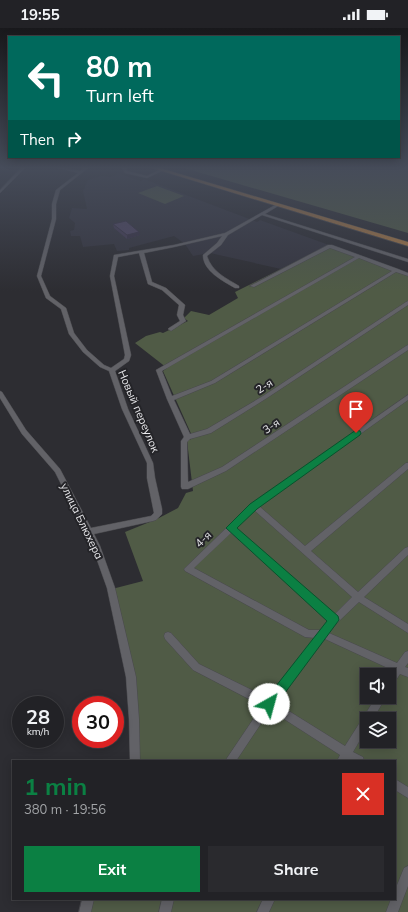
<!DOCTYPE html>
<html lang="en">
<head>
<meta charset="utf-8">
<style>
	body { margin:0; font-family:Mulish,sans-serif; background:#2a2a2e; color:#f1f3f6; height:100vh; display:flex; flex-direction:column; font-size:15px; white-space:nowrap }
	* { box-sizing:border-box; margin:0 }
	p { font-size:13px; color:#a2a4a7 }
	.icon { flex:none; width:22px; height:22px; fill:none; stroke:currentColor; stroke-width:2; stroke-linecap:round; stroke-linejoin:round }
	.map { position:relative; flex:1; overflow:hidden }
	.sheet { position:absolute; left:12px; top:732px; width:384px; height:140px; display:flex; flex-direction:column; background:#222226; border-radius:0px; box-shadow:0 2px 10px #0003,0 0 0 1px #3f3f43 }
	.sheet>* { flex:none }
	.guide { position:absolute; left:8px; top:8px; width:392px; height:122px; border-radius:0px; box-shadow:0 2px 10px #0003,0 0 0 1px #3f3f43; background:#00695c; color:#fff; overflow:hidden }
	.tools { position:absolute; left:360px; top:640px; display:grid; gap:8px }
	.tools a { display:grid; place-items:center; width:36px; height:36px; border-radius:0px; background:#222226; box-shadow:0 2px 10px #0003,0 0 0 1px #3f3f43; font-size:20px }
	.speed { position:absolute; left:12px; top:668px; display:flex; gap:8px; font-size:20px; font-weight:700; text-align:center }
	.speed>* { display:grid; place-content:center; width:52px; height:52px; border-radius:50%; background:#222226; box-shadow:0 2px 10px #0003,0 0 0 1px #3f3f43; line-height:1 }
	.speed small { font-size:10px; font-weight:400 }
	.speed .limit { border:6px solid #d22; background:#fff; color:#111 }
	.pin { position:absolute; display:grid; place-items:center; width:34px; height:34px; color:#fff; margin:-41px -17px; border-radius:50% 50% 50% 0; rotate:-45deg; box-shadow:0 0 4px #0007 }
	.pin .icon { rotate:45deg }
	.me { position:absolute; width:44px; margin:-22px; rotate:38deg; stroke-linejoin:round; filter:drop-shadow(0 0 3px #0008) }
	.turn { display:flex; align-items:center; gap:14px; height:84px; padding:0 12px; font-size:18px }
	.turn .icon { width:52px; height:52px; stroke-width:2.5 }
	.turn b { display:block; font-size:28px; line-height:34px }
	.then { display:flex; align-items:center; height:38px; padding:0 12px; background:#0003; gap:8px; font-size:15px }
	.round { display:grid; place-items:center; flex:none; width:42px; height:42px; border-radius:0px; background:#2a2a2e }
	.headline { display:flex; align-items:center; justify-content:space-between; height:68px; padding:0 12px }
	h1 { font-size:24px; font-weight:700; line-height:30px; color:#0b8043 }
	.action { display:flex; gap:8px; margin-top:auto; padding:8px 12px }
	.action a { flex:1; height:46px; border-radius:0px; background:#0b8043; color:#fff; font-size:16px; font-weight:700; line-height:46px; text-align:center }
	.action a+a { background:#2a2a2e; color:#f1f3f6 }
	.status { display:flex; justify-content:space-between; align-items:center; height:28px; padding:0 20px; background:#222226; direction:ltr }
	.status svg { height:11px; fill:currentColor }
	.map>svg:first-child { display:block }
	.built { fill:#35353f }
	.green { fill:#505b46; fill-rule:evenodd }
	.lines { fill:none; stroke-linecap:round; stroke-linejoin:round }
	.street-casing { stroke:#49494d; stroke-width:1 }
	.primary-casing { stroke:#49494d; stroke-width:1 }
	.street { fill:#626267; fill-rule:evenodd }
	.primary { fill:#a77845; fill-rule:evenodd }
	.wall { fill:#443c55 }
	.shaded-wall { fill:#373145 }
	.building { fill:#4f4663; stroke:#373145 }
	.route { fill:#0b8043; stroke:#07532c }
	.labels { text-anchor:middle; stroke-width:4; stroke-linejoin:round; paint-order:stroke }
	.street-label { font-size:11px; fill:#ebebee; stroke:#242428 }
</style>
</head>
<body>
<div class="status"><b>19:55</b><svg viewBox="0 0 49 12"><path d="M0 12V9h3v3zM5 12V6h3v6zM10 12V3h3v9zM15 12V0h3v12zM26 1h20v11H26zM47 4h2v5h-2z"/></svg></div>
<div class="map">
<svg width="408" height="884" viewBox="0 0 408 884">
	<rect width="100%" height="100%" fill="#2d2d32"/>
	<path class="built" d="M117 145 141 153 144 151 257 194 260 192 329 217 281 241 210 225 193 228 185 216 174 208 129 220V222L117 223 114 216 83 219 80 208H71L70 203 74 202 75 195 69 190 72 180 87 181 83 163 88 152 101 148 110 149 116 147Z"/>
	<g class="green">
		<path d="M184 140H408V205Z"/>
		<path d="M157 158 184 168 165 176 138 165Z"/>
		<path d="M329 217 408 245V884H82L86 871H395V733H132L136 702 112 561 143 553 125 504 157 491 178 480 186 465 193 463 187 413 193 410 163 343 167 340 135 315 146 308 160 304 163 305 188 293 184 290 191 283 209 287 238 270 235 264ZM367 647H389V669H367ZM367 691H389V713H367Z"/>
	</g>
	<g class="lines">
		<defs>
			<g id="street">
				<path d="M21 140H25L0 165V162Z"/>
				<path d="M58 140H64L80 143 84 140H88L60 162 56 176V191L41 248 50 268 66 280 74 305 87 322 104 337 111 340 124 331 125 327 110 248 114 227 174 217 225 205 277 176 279 177 278 178 265 186 408 231V234L262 187 228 207 221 217 207 228C212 244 226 250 239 258V260H235C223 253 203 243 203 227L217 215 222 208 174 219 144 225 152 254 166 260 185 277 183 287 186 293 171 303 168 301 169 300 180 293 177 287 179 277 162 262 148 256 139 225 118 229 114 248 131 327 129 333 115 343 128 381 153 435 155 450 162 481V486L156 492 153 493 94 506 100 518 115 560 136 649 139 691 140 733H130L129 691 126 649 107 560 92 518 55 444 22 406 0 370V363L2 364 26 402 60 441 91 500 151 488 154 485 147 450V435L122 381 109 343 100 339 83 324 69 306 61 281 46 270 37 248 52 191V176L56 162 78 145Z"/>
				<path d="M122 140H126L127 143 147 148 161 141 164 142 147 150 125 145Z"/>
				<path d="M328 217H332L398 241 408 245V248L396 244 215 355 174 372 190 406 207 401 263 368 406 274 408 273V277L267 370 211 405 190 411 187 414 188 454 222 439 406 318 408 317V322L226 443 188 461H182L181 459V413L184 409 167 371 156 342 355 229 330 220 254 259 250 258ZM359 230 392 243 211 353 172 368 162 343Z"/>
				<path d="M408 367V372L259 478 305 518 406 435H408V441L311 523 358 564 405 520 408 519V527L364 569 408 596V605L359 574 337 595 329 605 397 635 405 624 408 623V635L405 639 408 640V649L400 646 392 658 389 659V647L392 642 325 611 276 675 345 718 376 669H386L373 691H367V700L353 724 363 729 364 733 348 732V733H337L340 727 270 682 236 733H225L262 678 193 642 165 611 164 608 165 605 168 604 171 605 199 636 268 670 315 610 305 609 185 543 184 541 251 476ZM254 482 352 569 334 587 236 500ZM231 505 329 592 321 602H309L194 540Z"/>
				<path d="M395 751 408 759V770L395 762Z"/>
				<path d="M408 838V858L398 884H386L391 871H395V862L404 840Z"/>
				<path d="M82 871H94L91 884H79Z"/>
				<path d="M162 871H174L171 884H159Z"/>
				<path d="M263 871H275L269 884H257Z"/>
			</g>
			<path id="primary" d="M152 140H160L408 214V218Z"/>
		</defs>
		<use href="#street" class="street-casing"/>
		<use href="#primary" class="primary-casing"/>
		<use href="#street" class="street"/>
		<use href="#primary" class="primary"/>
	</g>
	<path class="wall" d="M113 196 140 207 127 211 114 200Z"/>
	<path class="shaded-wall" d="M139 204 140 207 127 211V207Z"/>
	<path class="building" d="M126 193 139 204 127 207 113 196Z"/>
	<linearGradient id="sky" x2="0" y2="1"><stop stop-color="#19191c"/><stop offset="0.53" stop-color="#464c5a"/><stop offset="1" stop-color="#464c5a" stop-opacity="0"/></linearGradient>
	<rect width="408" height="263" fill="url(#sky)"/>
	<path class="route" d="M356 402 360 403 361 405 360 407 257 481 237 500 338 588 339 592 273 681 269 682 265 681 263 676 265 672 327 593 226 500 250 476Z"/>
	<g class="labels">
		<g class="street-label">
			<text transform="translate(264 358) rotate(-33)" y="4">2-я</text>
			<text transform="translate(139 383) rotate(67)" y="4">Новый переулок</text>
			<text transform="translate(271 398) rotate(-34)" y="4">3-я</text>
			<text transform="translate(82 493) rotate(64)" y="4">улица Блюхера</text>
			<text transform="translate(203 511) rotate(-44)" y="4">4-я</text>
		</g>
	</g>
</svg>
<div class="tools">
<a><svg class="icon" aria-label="sound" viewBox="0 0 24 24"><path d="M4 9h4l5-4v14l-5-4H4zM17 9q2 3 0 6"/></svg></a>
<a><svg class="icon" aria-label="layers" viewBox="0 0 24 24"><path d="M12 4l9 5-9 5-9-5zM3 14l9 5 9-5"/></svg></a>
</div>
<div class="speed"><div>28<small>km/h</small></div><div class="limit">30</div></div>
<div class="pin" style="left:356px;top:405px;background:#d93025"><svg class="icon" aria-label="arrive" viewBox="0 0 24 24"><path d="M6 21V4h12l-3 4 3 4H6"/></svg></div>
<svg class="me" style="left:269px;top:676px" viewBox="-20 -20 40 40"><circle r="19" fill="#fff"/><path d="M0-13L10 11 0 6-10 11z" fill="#0b8043"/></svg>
<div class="guide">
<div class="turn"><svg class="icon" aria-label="left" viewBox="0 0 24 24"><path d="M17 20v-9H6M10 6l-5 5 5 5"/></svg><div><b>80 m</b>Turn left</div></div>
<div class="then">Then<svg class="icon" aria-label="right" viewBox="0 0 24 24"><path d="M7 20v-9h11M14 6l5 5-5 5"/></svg></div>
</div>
<section class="sheet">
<div class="headline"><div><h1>1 min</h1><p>380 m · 19:56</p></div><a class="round" style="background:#d93025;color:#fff"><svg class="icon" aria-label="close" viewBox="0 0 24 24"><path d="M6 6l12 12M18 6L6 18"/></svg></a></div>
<div class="action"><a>Exit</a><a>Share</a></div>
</section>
</div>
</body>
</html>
